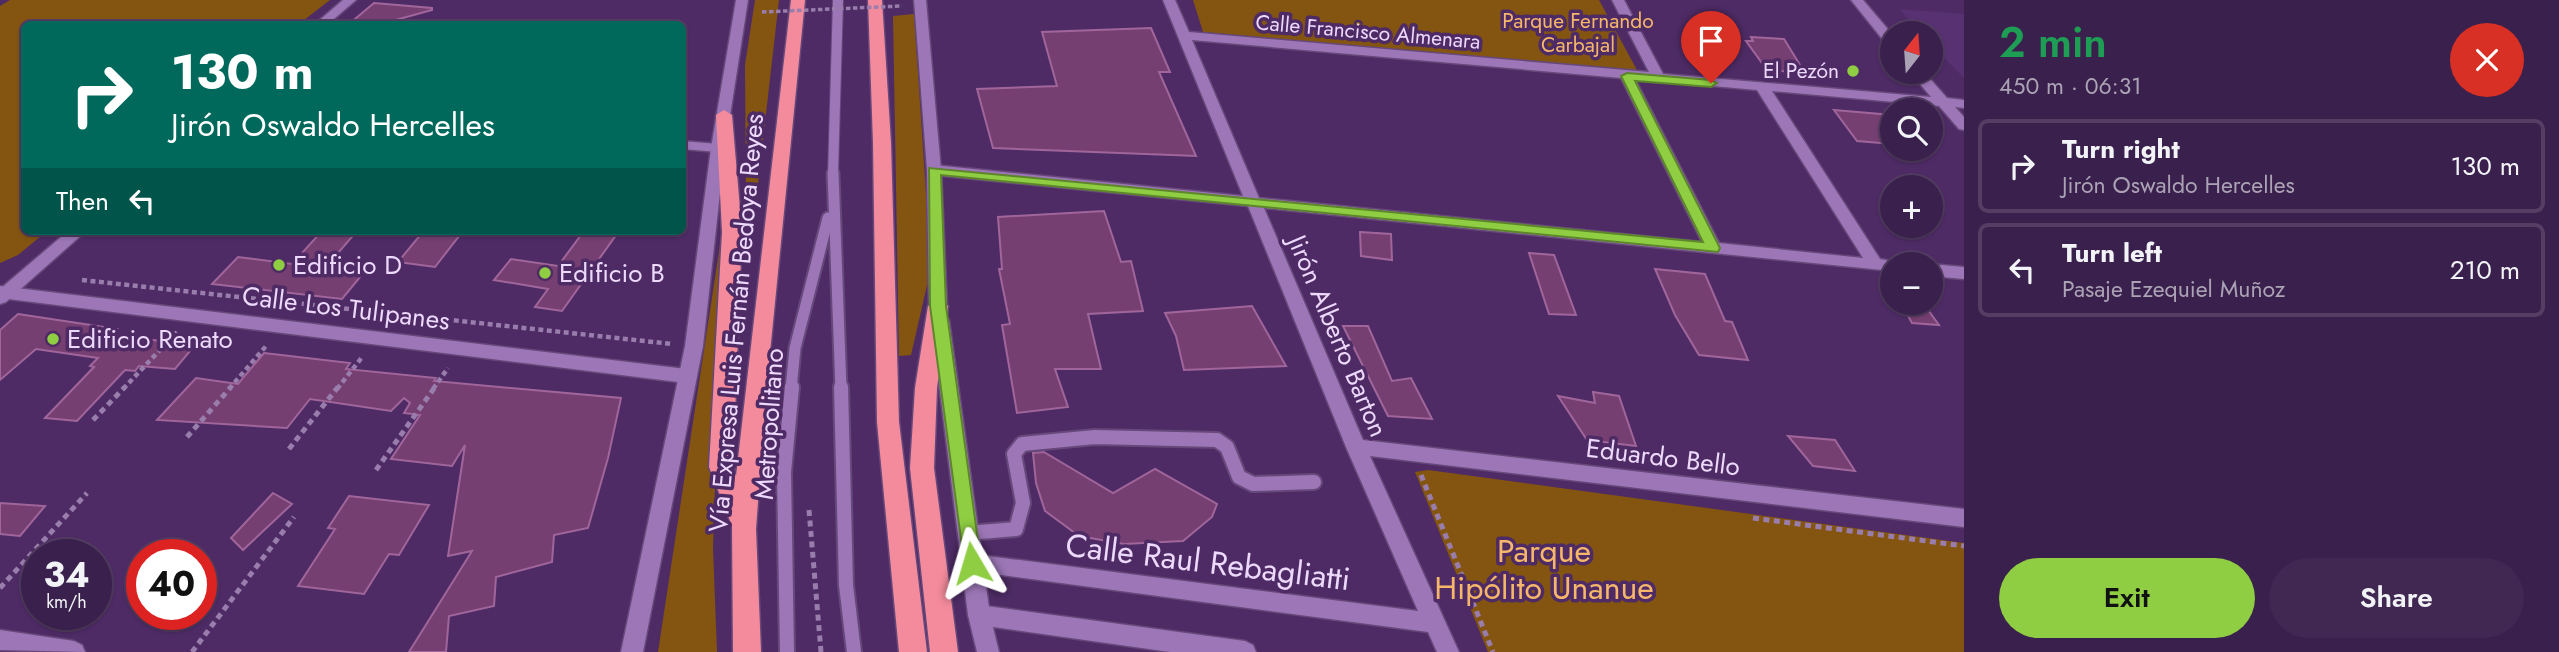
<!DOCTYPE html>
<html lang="en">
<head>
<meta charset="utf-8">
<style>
	body { margin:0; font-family:Jost,sans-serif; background:#412853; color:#f1f3f6; height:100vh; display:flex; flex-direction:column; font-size:26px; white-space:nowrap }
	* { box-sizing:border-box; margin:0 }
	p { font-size:23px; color:#aba3b5 }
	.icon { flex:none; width:38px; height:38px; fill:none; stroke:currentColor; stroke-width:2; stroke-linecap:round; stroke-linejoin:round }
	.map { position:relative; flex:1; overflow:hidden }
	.sheet { display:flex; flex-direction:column; background:#3a204c; width:595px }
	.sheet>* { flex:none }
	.hud { position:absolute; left:21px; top:21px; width:665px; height:214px; border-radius:10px; box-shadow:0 2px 5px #0004,0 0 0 2px #543e64; background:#00695c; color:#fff; overflow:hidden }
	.needle { width:46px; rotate:17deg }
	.fabs { position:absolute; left:1880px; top:21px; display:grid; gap:14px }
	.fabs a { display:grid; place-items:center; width:63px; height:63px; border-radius:50%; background:#3a204c; box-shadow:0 2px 5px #0004,0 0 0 2px #543e64; font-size:35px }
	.speed { position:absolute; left:21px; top:539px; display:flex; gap:14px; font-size:35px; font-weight:700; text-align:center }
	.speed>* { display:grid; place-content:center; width:91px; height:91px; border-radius:50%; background:#3a204c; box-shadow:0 2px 5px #0004,0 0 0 2px #543e64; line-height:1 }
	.speed small { font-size:18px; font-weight:400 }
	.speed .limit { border:10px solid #d22; background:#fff; color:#111 }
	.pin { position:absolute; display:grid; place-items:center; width:60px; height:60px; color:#fff; margin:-72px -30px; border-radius:50% 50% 50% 0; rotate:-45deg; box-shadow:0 0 7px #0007 }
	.pin .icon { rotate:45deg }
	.me { position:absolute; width:77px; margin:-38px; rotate:353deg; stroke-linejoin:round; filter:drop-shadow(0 0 5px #0008) }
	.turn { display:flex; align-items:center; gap:24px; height:147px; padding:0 35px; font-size:32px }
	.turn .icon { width:91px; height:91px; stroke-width:2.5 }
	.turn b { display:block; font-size:49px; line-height:60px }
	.then { display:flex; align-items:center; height:66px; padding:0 35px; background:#0003; gap:14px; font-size:26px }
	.round { display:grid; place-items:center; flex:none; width:74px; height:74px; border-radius:37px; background:#412853 }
	.headline { display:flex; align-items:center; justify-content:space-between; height:119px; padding:0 35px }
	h1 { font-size:42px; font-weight:600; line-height:52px; color:#1e9e55 }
	.primary-button { display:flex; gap:14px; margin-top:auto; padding:14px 35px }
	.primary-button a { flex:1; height:80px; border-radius:42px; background:#8fcd42; color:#111; font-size:28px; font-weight:600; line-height:80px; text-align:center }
	.primary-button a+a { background:#412853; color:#f1f3f6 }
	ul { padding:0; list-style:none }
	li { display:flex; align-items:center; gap:21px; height:94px; margin:0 14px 10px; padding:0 21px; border:4px solid #543e64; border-radius:10px }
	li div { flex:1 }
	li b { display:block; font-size:26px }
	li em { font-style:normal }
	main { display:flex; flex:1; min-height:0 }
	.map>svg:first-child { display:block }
	.built { fill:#583172 }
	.green { fill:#845510 }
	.building { fill:#763f71; stroke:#a0669b; stroke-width:2 }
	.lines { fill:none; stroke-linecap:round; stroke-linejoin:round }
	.service-far2-casing { stroke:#67487a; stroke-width:12 }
	.service-far1-casing { stroke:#67487a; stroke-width:15 }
	.service-casing { stroke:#67487a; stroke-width:18 }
	.pedestrian-casing { stroke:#67487a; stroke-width:3 }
	.minor-casing { stroke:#67487a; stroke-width:3 }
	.tertiary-casing { stroke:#67487a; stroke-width:3 }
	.secondary-casing { stroke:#67487a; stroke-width:3 }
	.motorway-casing { stroke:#67487a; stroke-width:3 }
	.path-far1 { stroke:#997dac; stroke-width:4.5; stroke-dasharray:5 3.5; stroke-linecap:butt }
	.path { stroke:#997dac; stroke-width:5; stroke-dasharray:6 4.5; stroke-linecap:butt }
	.service-far2 { stroke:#9c76b6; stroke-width:10 }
	.service-far1 { stroke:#9c76b6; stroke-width:11 }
	.service { stroke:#9c76b6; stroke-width:14 }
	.pedestrian { fill:#9c76b6; fill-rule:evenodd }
	.minor { fill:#9c76b6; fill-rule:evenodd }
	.tertiary { fill:#9c76b6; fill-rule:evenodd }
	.secondary { fill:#9c76b6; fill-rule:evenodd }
	.motorway { fill:#f38b9c; fill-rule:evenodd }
	.path-bridge { stroke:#997dac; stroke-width:3.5; stroke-dasharray:4.5 2.5; stroke-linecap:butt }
	.route { fill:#8fcd42; stroke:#5d852b; stroke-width:2 }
	.poi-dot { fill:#8fcd42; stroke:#4e2b65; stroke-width:2.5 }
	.labels { text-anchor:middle; stroke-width:7; stroke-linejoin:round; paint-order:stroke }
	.far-park-label { font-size:21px; fill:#f6b76a; stroke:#4e2b65 }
	.far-street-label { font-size:21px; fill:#edd9fc; stroke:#4e2b65 }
	.far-poi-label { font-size:21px; fill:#edd9fc; stroke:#4e2b65; text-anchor:end }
	.poi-label { font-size:26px; fill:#edd9fc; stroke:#4e2b65; text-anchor:start }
	.street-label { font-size:26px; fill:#edd9fc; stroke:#4e2b65 }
	.near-park-label { font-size:32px; fill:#f6b76a; stroke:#4e2b65 }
	.near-street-label { font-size:32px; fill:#edd9fc; stroke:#4e2b65 }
</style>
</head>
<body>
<main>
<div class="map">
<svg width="1964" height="652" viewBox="0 0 1964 652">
	<rect width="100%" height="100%" fill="#4e2b65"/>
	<path class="built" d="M1899 9 1964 14V78L1930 44V33H1921Z"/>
	<g class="green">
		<path d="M10 0H330L299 24H24V231H47L18 255 0 263V6Z"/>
		<path d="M755 0H779L755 210 746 200 745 65Z"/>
		<path d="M1193 0H1599L1638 72 1203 32Z"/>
		<path d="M914 14 931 268 911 355 899 356 893 16Z"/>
		<path d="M724 219 713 548 717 652H658Z"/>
		<path d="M1428 470 1964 543V652H1488L1415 472Z"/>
	</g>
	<g class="building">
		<path d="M374 3 432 8V10L381 24H349Z"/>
		<path d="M1151 28 1170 72H1159L1196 156 993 148 977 89 1057 86 1042 32Z"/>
		<path d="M1751 37 1784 39 1805 73 1767 70 1746 41H1753Z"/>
		<path d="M1834 110 1892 115V144L1857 141Z"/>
		<path d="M1104 211 1121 262 1131 261 1143 311 1088 314 1101 369H1055L1068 407 1017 413 1002 325 1010 324 999 269H1002L998 217Z"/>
		<path d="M322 231H357L326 267 365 271 342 299 212 284 238 257 292 264Z"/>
		<path d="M429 231H463L435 267 398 262 421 234Z"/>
		<path d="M584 231H619L562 311 535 307 548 289 494 280 511 259 558 266Z"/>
		<path d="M1360 232 1391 234 1392 260 1361 256Z"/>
		<path d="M1529 253 1554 255 1576 315 1549 314Z"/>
		<path d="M1655 269 1705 274 1725 321 1732 322 1748 360 1699 355 1675 315Z"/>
		<path d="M1901 303H1923L1939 325 1912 323Z"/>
		<path d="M1252 306 1286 366 1184 370 1176 336 1165 313Z"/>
		<path d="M18 314 117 329 111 335 195 345 175 369 139 366 135 371 125 370 77 421 45 418 94 367 90 366 98 358 36 349 0 380V330Z"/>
		<path d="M1343 326H1368L1392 381 1411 378 1432 419 1388 416Z"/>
		<path d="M264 353 350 363 346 369 436 378 434 381 621 398 608 458 588 528 554 535 552 562 496 577 494 606 449 616 446 652H409L472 551 448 556 465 445 452 466 391 459 420 415 404 413 410 403 404 398 391 411 310 399 287 428 157 420 196 378 238 384Z"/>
		<path d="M1593 392 1619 396 1636 446 1587 440 1558 396 1595 403Z"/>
		<path d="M1788 436 1835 440 1855 471 1813 466Z"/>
		<path d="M1044 452 1113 493 1155 469 1217 504 1212 517 1183 541 1124 544 1079 536 1045 511 1036 483 1033 453Z"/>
		<path d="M273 493 292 504 243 550 231 538Z"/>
		<path d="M349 496 429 505 399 555 389 554 364 594 298 586 335 529 328 528Z"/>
		<path d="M0 503 45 506 20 536 0 534Z"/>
	</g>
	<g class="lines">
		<defs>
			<path id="service-far2" d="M833 174 838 0"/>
			<g id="service-far1">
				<path d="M833 173 841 389"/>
				<path d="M791 389 795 348 828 218"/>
			</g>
			<g id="service">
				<path d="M841 387 846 585 854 652"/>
				<path d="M968 533 1016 529 1023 503 1014 454 1022 444 1095 437 1217 440 1227 447 1239 477 1253 484 1314 482"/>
				<path d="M787 652 784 472 792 387"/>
			</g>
			<path id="pedestrian" d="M682 141 718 144 725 148 718 152 682 149Z"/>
			<g id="minor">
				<path d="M1163 0H1175L1189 32 1649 72 1612 0H1624L1663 74 1931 97 1910 72H1924L1947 98 1964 100V108L1955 107 1964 117V130L1959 129 1939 106 1772 91 1880 259 1898 262 1899 264H1892V271L1264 208 1363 440 1964 509V527L1370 456 1459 652H1437L1428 632 964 570 961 563 964 556 972 554 1418 611 1346 447 1248 206 934 175 927 170 934 165 1243 196ZM1192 40 1621 78 1702 242 1259 198ZM1635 79 1757 90 1863 258 1719 243Z"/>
				<path d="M1851 0H1863L1892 34V46L1887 45Z"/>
				<path d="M1930 264 1964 267V279L1930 276Z"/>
				<path d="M0 286 686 369 692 371 695 376 692 381 686 383 0 298Z"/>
				<path d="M979 605 1245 641 1253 645 1256 652H1170L979 625 971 622 968 615 971 608Z"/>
				<path d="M0 630 74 641 82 645 85 652 0 650Z"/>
			</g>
			<g id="tertiary">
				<path d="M343 0H356L328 24H315Z"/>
				<path d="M68 231H86L6 302 0 304V289Z"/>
				<path d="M940 314 949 320 990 615 999 652H977L968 615 931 320Z"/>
			</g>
			<g id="secondary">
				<path d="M736 0H748L725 148 703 346 643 652H621L685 346 711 148Z"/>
				<path d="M914 0H926L941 170 947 306 938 312 929 306 927 170Z"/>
			</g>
			<g id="motorway">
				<path d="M791 0H805L766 393 756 529 761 652H733L732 526 709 467 722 232 716 115 724 110 732 115 742 232 733 467 736 476Z"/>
				<path d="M868 0H882L891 143 899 422 927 652H899L877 422 873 143Z"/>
				<path d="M938 299 948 306 937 388 934 468 958 652H930L910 468 915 388 928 306Z"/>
			</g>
		</defs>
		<use href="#service-far2" class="service-far2-casing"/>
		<use href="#service-far1" class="service-far1-casing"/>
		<use href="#service" class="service-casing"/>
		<use href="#pedestrian" class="pedestrian-casing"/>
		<use href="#minor" class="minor-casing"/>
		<use href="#tertiary" class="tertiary-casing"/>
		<use href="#secondary" class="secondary-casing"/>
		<use href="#motorway" class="motorway-casing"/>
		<g class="path-far1">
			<path d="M82 280 672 344"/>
			<path d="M123 389 177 332"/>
			<path d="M229 389 267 345"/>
			<path d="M337 389 363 356"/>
			<path d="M433 389 448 368"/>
		</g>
		<g class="path">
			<path d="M93 420 125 387"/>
			<path d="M187 437 231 387"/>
			<path d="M289 449 338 387"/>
			<path d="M376 470 435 387"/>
			<path d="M1421 475 1493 652"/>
			<path d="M809 510 821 652"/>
			<path d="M1753 518 1964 546"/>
			<path d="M0 588 87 493"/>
			<path d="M192 652 294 517"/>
		</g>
		<use href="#service-far2" class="service-far2"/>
		<use href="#service-far1" class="service-far1"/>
		<use href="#service" class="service"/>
		<use href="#pedestrian" class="pedestrian"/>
		<use href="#minor" class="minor"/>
		<use href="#tertiary" class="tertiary"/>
		<use href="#secondary" class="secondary"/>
		<use href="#motorway" class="motorway"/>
		<path class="path-bridge" d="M762 12 902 6"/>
	</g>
	<path class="route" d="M1627 73 1711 80 1717 83 1711 87 1635 81 1720 248 1718 252 941 175 946 306 981 563 978 569 972 571 965 569 930 306 929 168 1703 242 1621 76Z"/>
	<g class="poi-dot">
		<circle cx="1853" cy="71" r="7"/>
		<circle cx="279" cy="265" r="7"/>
		<circle cx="545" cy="273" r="7"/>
		<circle cx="53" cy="339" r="7"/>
	</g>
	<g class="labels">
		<g class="far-park-label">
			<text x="1578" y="28">Parque Fernando<tspan x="1578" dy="24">Carbajal</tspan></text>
		</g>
		<g class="far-street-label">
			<text transform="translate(1368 32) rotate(5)" y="7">Calle Francisco Almenara</text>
		</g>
		<g class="far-poi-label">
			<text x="1839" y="78">El Pezón</text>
		</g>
		<g class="poi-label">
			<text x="293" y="274">Edificio D</text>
			<text x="559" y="282">Edificio B</text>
			<text x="67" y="348">Edificio Renato</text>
		</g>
		<g class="street-label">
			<text transform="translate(346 308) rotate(7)" y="9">Calle Los Tulipanes</text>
			<text transform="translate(736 323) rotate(-85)" y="9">Vía Expresa Luis Fernán Bedoya Reyes</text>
			<text transform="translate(1338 336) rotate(67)" y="9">Jirón Alberto Barton</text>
			<text transform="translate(769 424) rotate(-86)" y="9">Metropolitano</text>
			<text transform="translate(1663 457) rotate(7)" y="9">Eduardo Bello</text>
		</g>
		<g class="near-park-label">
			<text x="1544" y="562">Parque<tspan x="1544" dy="37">Hipólito Unanue</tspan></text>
		</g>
		<g class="near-street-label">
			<text transform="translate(1208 562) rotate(7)" y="11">Calle Raul Rebagliatti</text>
		</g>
	</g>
</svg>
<div class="fabs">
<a><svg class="needle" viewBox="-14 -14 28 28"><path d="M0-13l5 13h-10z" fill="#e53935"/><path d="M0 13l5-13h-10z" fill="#aba3b5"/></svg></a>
<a><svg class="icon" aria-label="search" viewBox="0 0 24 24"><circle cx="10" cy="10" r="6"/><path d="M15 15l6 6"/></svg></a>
<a>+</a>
<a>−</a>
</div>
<div class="speed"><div>34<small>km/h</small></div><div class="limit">40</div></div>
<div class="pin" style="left:1711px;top:83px;background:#d93025"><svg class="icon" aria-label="arrive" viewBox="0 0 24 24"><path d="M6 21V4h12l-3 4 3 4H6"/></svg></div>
<svg class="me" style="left:972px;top:563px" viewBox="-20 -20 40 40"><path d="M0-17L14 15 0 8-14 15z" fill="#8fcd42" stroke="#fff" stroke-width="4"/></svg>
<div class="hud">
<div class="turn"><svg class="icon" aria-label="right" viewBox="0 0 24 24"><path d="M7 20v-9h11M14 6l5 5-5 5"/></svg><div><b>130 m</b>Jirón Oswaldo Hercelles</div></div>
<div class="then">Then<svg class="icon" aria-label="left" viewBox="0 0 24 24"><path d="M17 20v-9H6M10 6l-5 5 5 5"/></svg></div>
</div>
</div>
<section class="sheet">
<div class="headline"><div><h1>2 min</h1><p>450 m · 06:31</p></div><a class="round" style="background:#d93025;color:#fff"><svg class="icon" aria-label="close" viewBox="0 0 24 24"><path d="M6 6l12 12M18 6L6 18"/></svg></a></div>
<ul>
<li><svg class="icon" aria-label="right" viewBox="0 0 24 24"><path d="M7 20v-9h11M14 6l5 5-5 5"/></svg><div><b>Turn right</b><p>Jirón Oswaldo Hercelles</p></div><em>130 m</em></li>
<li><svg class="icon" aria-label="left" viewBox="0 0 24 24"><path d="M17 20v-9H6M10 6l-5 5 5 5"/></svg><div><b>Turn left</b><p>Pasaje Ezequiel Muñoz</p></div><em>210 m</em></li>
</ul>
<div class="primary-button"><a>Exit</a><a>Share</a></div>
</section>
</main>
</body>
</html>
